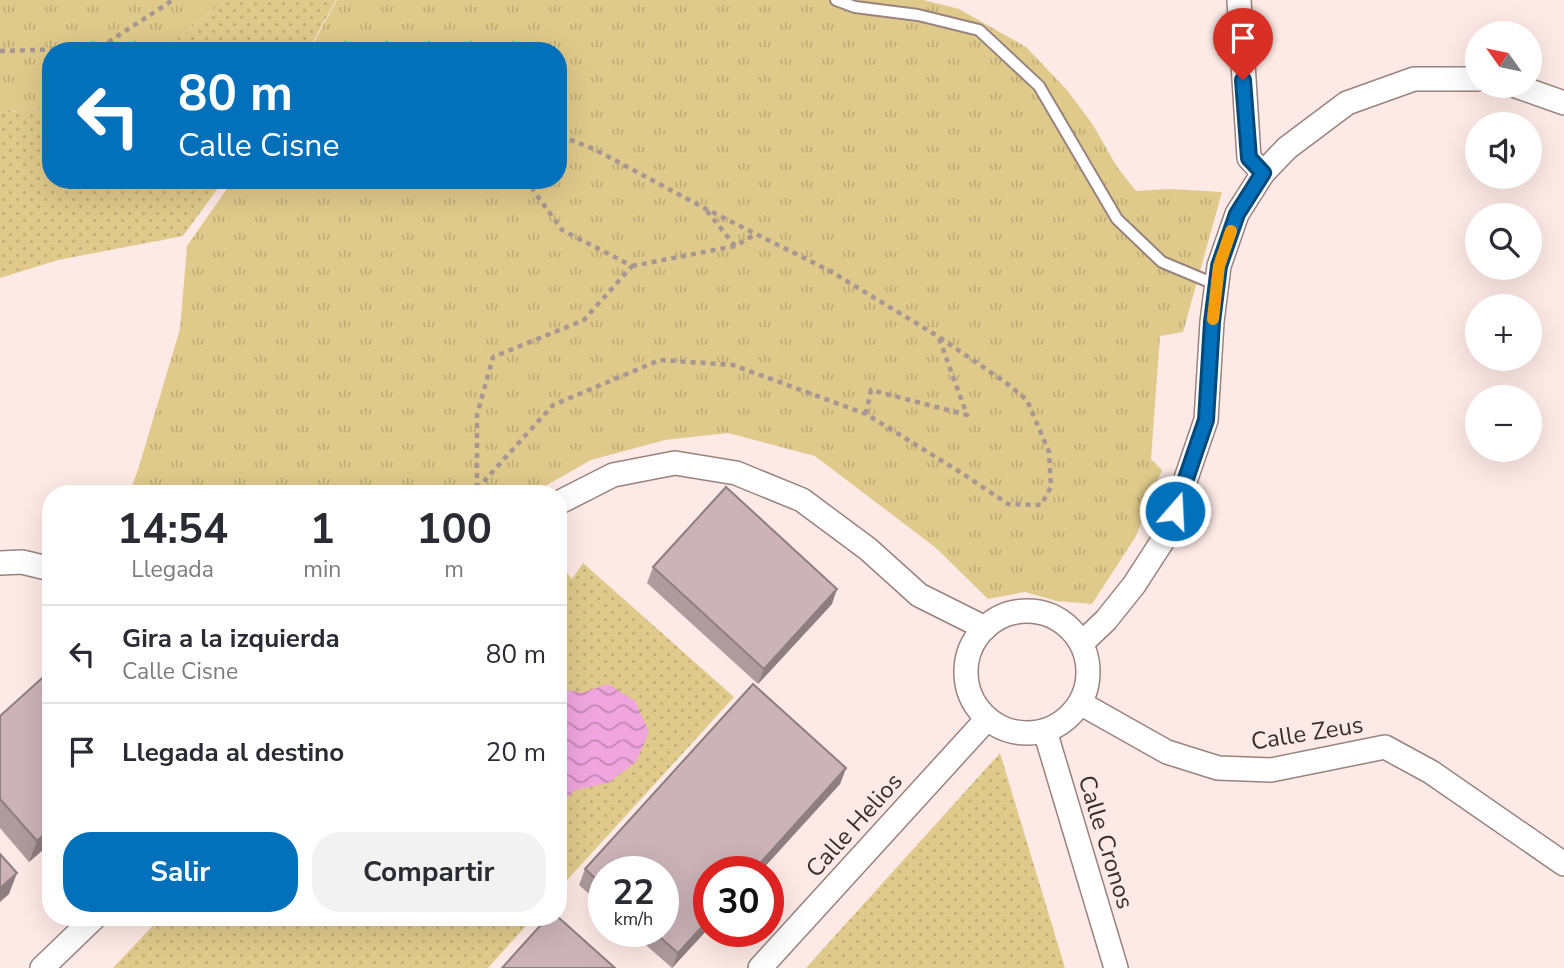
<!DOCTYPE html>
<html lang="es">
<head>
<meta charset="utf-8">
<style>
	body { margin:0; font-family:"Nunito Sans",sans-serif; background:#f2f2f3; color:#2b2b33; height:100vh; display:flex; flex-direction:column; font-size:26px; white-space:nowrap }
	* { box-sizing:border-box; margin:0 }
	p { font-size:23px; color:#7c7c81 }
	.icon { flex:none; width:38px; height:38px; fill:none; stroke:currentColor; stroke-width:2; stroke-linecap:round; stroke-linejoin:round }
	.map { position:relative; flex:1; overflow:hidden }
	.sheet { position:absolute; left:42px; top:485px; width:525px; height:441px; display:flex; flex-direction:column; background:#fff; border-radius:28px; box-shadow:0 7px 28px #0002 }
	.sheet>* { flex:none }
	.top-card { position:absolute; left:42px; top:42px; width:525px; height:147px; border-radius:28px; box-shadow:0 7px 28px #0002; background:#0370bb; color:#fff; overflow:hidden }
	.needle { width:46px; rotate:303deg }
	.tools { position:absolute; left:1465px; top:21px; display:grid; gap:14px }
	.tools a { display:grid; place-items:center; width:77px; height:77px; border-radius:50%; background:#fff; box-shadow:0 7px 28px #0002; font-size:35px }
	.speed { position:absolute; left:588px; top:856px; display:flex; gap:14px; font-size:35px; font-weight:700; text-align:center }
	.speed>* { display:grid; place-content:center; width:91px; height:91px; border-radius:50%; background:#fff; box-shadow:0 7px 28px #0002; line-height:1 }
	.speed small { font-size:18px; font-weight:400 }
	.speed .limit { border:10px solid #d22; background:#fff; color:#111 }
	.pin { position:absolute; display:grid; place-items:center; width:60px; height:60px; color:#fff; margin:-72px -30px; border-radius:50% 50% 50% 0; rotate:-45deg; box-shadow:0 0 7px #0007 }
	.pin .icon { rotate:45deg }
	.me { position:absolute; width:77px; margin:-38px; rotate:19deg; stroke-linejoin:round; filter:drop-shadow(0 0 5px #0008) }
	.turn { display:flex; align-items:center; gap:24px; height:147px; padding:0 21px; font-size:32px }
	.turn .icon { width:91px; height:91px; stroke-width:2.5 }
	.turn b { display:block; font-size:49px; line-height:60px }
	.eta { display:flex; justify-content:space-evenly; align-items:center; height:119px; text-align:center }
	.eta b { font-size:42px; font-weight:700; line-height:49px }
	.button { display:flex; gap:14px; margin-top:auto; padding:14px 21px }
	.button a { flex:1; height:80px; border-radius:28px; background:#0370bb; color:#fff; font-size:28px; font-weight:700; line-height:80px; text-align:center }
	.button a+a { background:#f2f2f3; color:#2b2b33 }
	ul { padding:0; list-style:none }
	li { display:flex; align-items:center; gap:21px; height:98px; padding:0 21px; border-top:2px solid #e1e1e2 }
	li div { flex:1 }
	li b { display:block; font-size:26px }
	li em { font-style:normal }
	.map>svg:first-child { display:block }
	.grass { fill:url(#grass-dots) }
	.park { fill:url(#park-tufts) }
	.water { fill:url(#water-waves) }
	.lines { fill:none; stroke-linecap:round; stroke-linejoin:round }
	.lane-casing { stroke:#99837e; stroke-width:14 }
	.street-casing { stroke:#99837e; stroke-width:26 }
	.path { stroke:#a79794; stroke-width:4.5; stroke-dasharray:5 5; stroke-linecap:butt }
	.lane { stroke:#fff; stroke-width:10 }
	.street { stroke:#fff; stroke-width:23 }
	.wall { fill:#af9a9e }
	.shaded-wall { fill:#8e7d81 }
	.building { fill:#cbb3b8; stroke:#8e7d81; stroke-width:2 }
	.route-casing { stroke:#02497a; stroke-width:18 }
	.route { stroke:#0370bb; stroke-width:12 }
	.slow { stroke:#f59e0b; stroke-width:12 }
	.labels { text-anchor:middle; stroke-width:7; stroke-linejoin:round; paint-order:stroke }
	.street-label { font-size:24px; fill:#382f2d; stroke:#fde9e5 }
</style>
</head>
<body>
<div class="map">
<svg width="1564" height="968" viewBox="0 0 1564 968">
	<defs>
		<pattern id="grass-dots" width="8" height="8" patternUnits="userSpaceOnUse" patternTransform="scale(1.75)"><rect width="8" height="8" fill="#dfca8b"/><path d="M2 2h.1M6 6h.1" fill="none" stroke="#c0ae78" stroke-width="1.8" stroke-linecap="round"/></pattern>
		<pattern id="park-tufts" width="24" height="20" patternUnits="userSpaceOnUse" patternTransform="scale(1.75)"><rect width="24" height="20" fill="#dfca8b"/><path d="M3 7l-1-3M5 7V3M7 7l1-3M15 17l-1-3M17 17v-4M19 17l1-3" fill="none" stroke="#c0ae78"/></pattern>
		<pattern id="water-waves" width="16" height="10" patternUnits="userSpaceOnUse" patternTransform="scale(1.75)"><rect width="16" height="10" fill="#f0a5de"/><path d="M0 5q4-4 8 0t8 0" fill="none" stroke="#c387b4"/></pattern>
	</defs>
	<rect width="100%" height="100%" fill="#fde9e5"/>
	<g class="grass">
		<path d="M227 0H336L308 51H161Z"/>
		<path d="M51 108V180H224L183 236 58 260 0 278V113Z"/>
		<path d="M558 562 572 579 583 563 734 697 558 890Z"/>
		<path d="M1000 753 1065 968H806Z"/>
		<path d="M161 917H534L488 968H113Z"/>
	</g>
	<g class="park">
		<path d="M0 0H227L161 51H51V108L0 113Z"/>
		<path d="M337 0H923L959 9 1026 47 1067 90 1093 125 1117 167 1136 191 1169 189 1222 192 1183 332 1160 336 1151 459 1162 470 1136 536 1092 604 1057 601 1025 592 988 599 936 548 815 456 728 433 665 440 591 460 533 493 129 494 138 470 180 329 187 246 233 180H558V51H309Z"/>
	</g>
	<path class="water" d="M608 684 635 701 649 732 636 762 608 783 575 790 558 806V688L582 693Z"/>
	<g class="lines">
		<defs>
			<path id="lane" d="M836 0 855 7 918 15 979 30 1039 86 1117 219 1162 262 1217 285"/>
			<g id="street">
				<path d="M1239 0 1249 158 1263 173"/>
				<path d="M1516 86 1564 103"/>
				<path d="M558 503 613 475 675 463 736 473 802 500 868 549 919 595 985 628"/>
				<path d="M0 563 22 562 51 569"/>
				<circle cx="1027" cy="672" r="61"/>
				<path d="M1082 643 1106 620 1134 585 1167 534 1206 420 1212 322 1219 266 1237 214 1263 173 1287 148 1347 103 1414 79H1477"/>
				<path d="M1080 703 1167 752 1218 768 1271 770 1385 747 1431 772 1564 864"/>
				<path d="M1045 731 1116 968"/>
				<path d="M42 968 95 917"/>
				<path d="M760 968 987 719"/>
			</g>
		</defs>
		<use href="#lane" class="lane-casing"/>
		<use href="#street" class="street-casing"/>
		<g class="path">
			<path d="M0 51 99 48 173 0"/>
			<path d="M707 211 735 246"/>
			<path d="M632 266 735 246 756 234"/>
			<path d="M866 414 871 390 967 415 939 338"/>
			<path d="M477 488V415L493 357 584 320 632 266 562 230 533 190 534 180"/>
			<path d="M477 489 553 405 660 360 733 365 866 414 960 472 1008 504 1041 505 1051 487 1049 452 1027 400 1005 382 939 337 830 271 706 209 594 149 558 135"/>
		</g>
		<use href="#lane" class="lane"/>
		<use href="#street" class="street"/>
	</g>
	<g class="wall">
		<path d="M653 567 832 604 758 684 647 583Z"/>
		<path d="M0 716 51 843 29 862 0 828Z"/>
		<path d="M846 768 840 784 672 968 630 931H663L604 872V907L579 885 585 869Z"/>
	</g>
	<g class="shaded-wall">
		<path d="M837 589 832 604 758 684 764 669Z"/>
		<path d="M846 768 840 784 760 872H752Z"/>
		<path d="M51 828V843L29 862 37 841Z"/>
		<path d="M17 873 9 894 0 902V888Z"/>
		<path d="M709 919V928L672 968 678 953Z"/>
	</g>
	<g class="building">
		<path d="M726 487 837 589 764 669 653 567Z"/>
		<path d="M51 670V828L37 841 0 799V716Z"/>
		<path d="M753 684 846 768 752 872H709V919L678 953 653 931H663V872H604V886L585 869Z"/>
		<path d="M0 854 17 873 0 888Z"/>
		<path d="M548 917H558L615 968H502Z"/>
	</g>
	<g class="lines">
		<defs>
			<path id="route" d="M1175 511 1206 420 1212 322 1219 266 1237 214 1263 173 1249 158 1243 80"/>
		</defs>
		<use href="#route" class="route-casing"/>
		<use href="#route" class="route"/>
		<path class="slow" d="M1213 319 1219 266 1231 231"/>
	</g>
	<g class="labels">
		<g class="street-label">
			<text transform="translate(1307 733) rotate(-9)" y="8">Calle Zeus</text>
			<text transform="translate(854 825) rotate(-48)" y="8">Calle Helios</text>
			<text transform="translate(1106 842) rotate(73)" y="8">Calle Cronos</text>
		</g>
	</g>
</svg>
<div class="tools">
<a><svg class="needle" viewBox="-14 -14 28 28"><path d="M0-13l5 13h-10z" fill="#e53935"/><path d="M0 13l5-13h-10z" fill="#7c7c81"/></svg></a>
<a><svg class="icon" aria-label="sound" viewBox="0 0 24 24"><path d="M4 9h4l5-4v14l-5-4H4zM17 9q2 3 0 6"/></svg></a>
<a><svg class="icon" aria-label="search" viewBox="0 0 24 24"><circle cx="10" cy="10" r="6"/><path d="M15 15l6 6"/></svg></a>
<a>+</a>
<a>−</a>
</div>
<div class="speed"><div>22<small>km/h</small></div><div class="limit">30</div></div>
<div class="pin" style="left:1243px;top:80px;background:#d93025"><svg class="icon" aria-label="arrive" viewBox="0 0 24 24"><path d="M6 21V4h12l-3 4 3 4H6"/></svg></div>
<svg class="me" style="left:1175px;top:511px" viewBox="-20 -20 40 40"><circle r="17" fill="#0370bb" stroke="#fff" stroke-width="3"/><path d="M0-11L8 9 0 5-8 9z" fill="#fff"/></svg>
<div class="top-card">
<div class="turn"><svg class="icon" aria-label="left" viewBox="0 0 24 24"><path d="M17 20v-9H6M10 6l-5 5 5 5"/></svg><div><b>80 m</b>Calle Cisne</div></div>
</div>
<section class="sheet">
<div class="eta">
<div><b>14:54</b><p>Llegada</p></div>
<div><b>1</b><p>min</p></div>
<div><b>100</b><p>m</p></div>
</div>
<ul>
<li><svg class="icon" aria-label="left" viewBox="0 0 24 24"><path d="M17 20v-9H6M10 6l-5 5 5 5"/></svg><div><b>Gira a la izquierda</b><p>Calle Cisne</p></div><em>80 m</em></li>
<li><svg class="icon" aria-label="arrive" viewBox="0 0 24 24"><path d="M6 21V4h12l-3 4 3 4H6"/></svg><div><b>Llegada al destino</b></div><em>20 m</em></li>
</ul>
<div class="button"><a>Salir</a><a>Compartir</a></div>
</section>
</div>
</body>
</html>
